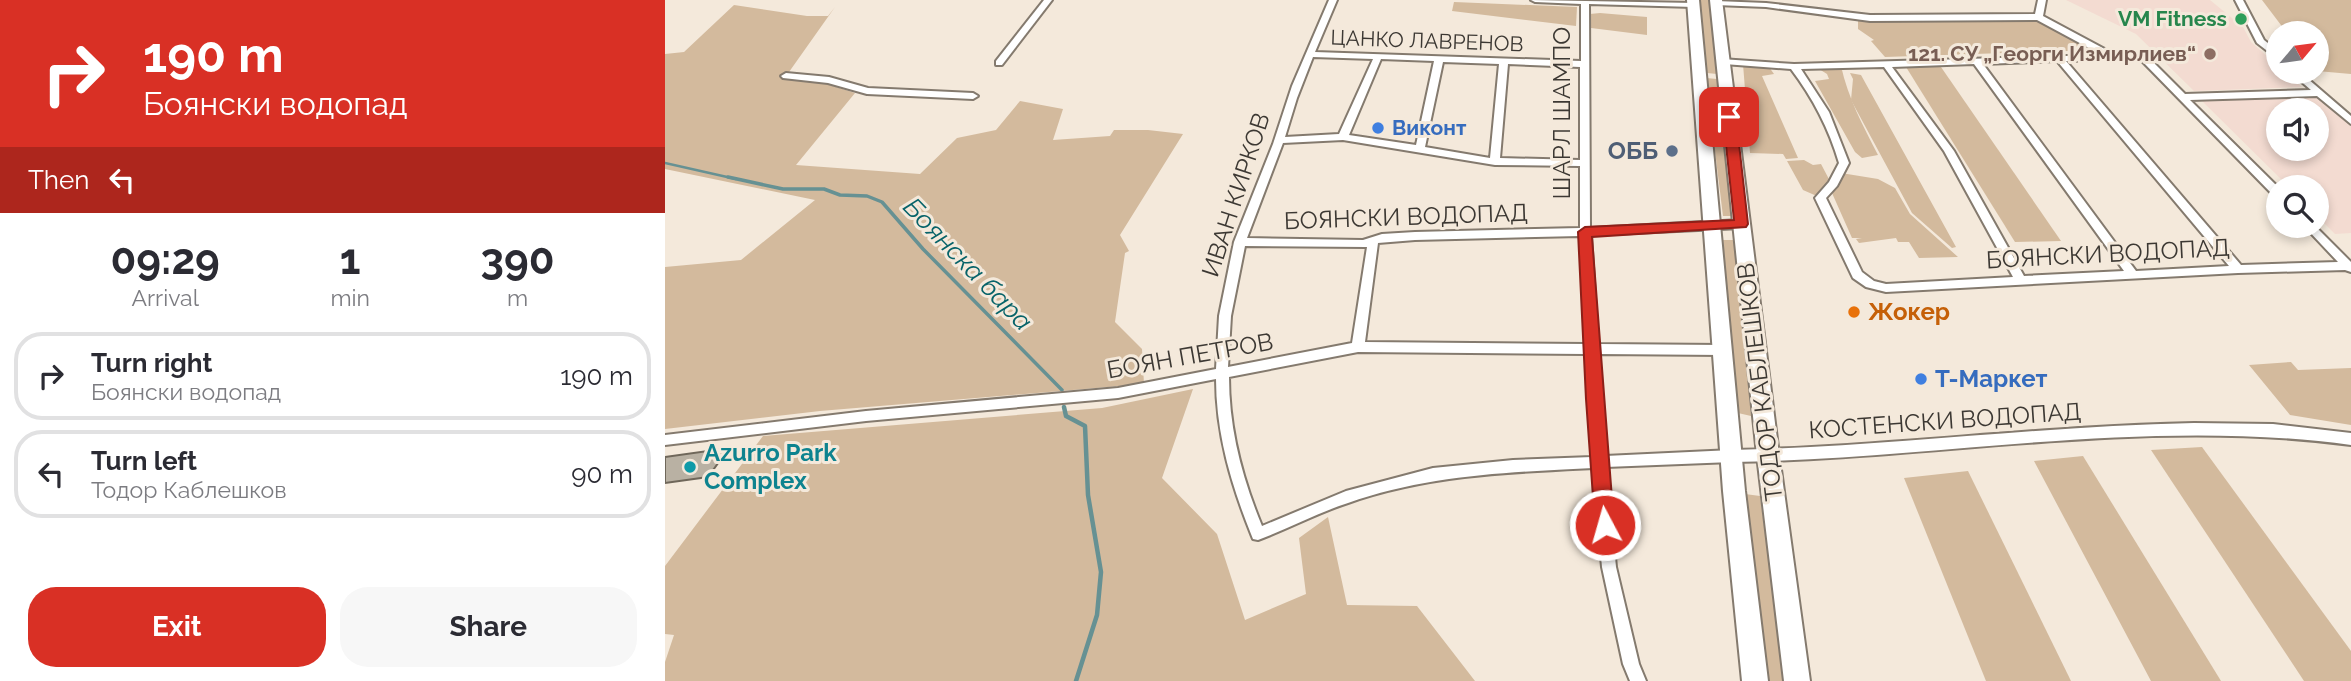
<!DOCTYPE html>
<html lang="en">
<head>
<meta charset="utf-8">
<style>
	body { margin:0; font-family:Raleway,sans-serif; background:#f7f7f7; color:#2b2b33; height:100vh; display:flex; flex-direction:column; font-size:26px; white-space:nowrap }
	* { box-sizing:border-box; margin:0 }
	p { font-size:23px; color:#7c7c81 }
	.icon { flex:none; width:38px; height:38px; fill:none; stroke:currentColor; stroke-width:2; stroke-linecap:round; stroke-linejoin:round }
	.map { position:relative; flex:1; overflow:hidden }
	.drawer { display:flex; flex-direction:column; background:#fff; width:665px }
	.drawer>* { flex:none }
	.guide { background:#d93025; color:#fff; overflow:hidden }
	.needle { width:46px; rotate:61deg }
	.fabs { position:absolute; left:1601px; top:21px; display:grid; gap:14px }
	.fabs a { display:grid; place-items:center; width:63px; height:63px; border-radius:50%; background:#fff; box-shadow:0 4px 10px #0003; font-size:35px }
	.pin { position:absolute; display:grid; place-items:center; width:60px; height:60px; color:#fff; margin:-30px; border-radius:14px; box-shadow:0 4px 10px #0006 }
	.me { position:absolute; width:77px; margin:-38px; rotate:354deg; stroke-linejoin:round; filter:drop-shadow(0 0 5px #0008) }
	.turn { display:flex; align-items:center; gap:24px; height:147px; padding:0 28px; font-size:32px }
	.turn .icon { width:91px; height:91px; stroke-width:2.5 }
	.turn b { display:block; font-size:49px; line-height:60px }
	.then { display:flex; align-items:center; height:66px; padding:0 28px; background:#0003; gap:14px; font-size:26px }
	.eta { display:flex; justify-content:space-evenly; align-items:center; height:119px; text-align:center }
	.eta b { font-size:42px; font-weight:700; line-height:49px }
	.primary-button { display:flex; gap:14px; margin-top:auto; padding:14px 28px }
	.primary-button a { flex:1; height:80px; border-radius:28px; background:#d93025; color:#fff; font-size:28px; font-weight:700; line-height:80px; text-align:center }
	.primary-button a+a { background:#f7f7f7; color:#2b2b33 }
	ul { padding:0; list-style:none }
	li { display:flex; align-items:center; gap:21px; height:88px; margin:0 14px 10px; padding:0 14px; border:4px solid #e1e1e2; border-radius:28px }
	li div { flex:1 }
	li b { display:block; font-size:26px }
	li em { font-style:normal }
	main { display:flex; flex:1; min-height:0 }
	.map>svg:first-child { display:block }
	.education { fill:#f3dbd1; fill-rule:evenodd }
	.green { fill:#d3ba9d }
	.lines { fill:none; stroke-linecap:round; stroke-linejoin:round }
	.stream-far2 { stroke:#669193; stroke-width:2.5 }
	.stream-far1 { stroke:#669193; stroke-width:3.5 }
	.stream { stroke:#669193; stroke-width:4.5 }
	.building { fill:#b9b1a3; stroke:#6f675a; stroke-width:2 }
	.minor-casing { stroke:#847a6e; stroke-width:4 }
	.tertiary-casing { stroke:#847a6e; stroke-width:4 }
	.primary-casing { stroke:#847a6e; stroke-width:4 }
	.minor { fill:#fff; fill-rule:evenodd }
	.tertiary { fill:#fff; fill-rule:evenodd }
	.primary { fill:#fff; fill-rule:evenodd }
	.route { fill:#d93025; stroke:#8d1f18; stroke-width:2 }
	.leisure-dot { fill:#2e9e5b; stroke:#f4e9db; stroke-width:2.5 }
	.education-dot { fill:#8d6e63; stroke:#f4e9db; stroke-width:2.5 }
	.shop-dot { fill:#3f7fe0; stroke:#f4e9db; stroke-width:2.5 }
	.service-dot { fill:#5c6f8a; stroke:#f4e9db; stroke-width:2.5 }
	.food-dot { fill:#e8710a; stroke:#f4e9db; stroke-width:2.5 }
	.culture-dot { fill:#0f9aa8; stroke:#f4e9db; stroke-width:2.5 }
	.labels { text-anchor:middle; stroke-width:6; stroke-linejoin:round; paint-order:stroke }
	.far-leisure-label { font-size:21px; font-weight:bold; fill:#27864d; stroke:#f4e9db; text-anchor:end }
	.far-street-label { font-size:21px; fill:#3c3833; stroke:#f4e9db }
	.far-education-label { font-size:21px; font-weight:bold; fill:#785e54; stroke:#f4e9db; text-anchor:end }
	.far-shop-label { font-size:21px; font-weight:bold; fill:#366cbe; stroke:#f4e9db; text-anchor:start }
	.street-label { font-size:24px; fill:#3c3833; stroke:#f4e9db }
	.service-label { font-size:24px; font-weight:bold; fill:#4e5e75; stroke:#f4e9db; text-anchor:end }
	.food-label { font-size:24px; font-weight:bold; fill:#c56008; stroke:#f4e9db; text-anchor:start }
	.shop-label { font-size:24px; font-weight:bold; fill:#366cbe; stroke:#f4e9db; text-anchor:start }
	.culture-label { font-size:24px; font-weight:bold; fill:#0d838f; stroke:#f4e9db; text-anchor:start }
	.water-label { font-size:26px; font-style:italic; fill:#076369; stroke:#f4e9db }
</style>
</head>
<body>
<main>
<section class="drawer">
<div class="guide">
<div class="turn"><svg class="icon" aria-label="right" viewBox="0 0 24 24"><path d="M7 20v-9h11M14 6l5 5-5 5"/></svg><div><b>190 m</b>Боянски водопад</div></div>
<div class="then">Then<svg class="icon" aria-label="left" viewBox="0 0 24 24"><path d="M17 20v-9H6M10 6l-5 5 5 5"/></svg></div>
</div>
<div class="eta">
<div><b>09:29</b><p>Arrival</p></div>
<div><b>1</b><p>min</p></div>
<div><b>390</b><p>m</p></div>
</div>
<ul>
<li><svg class="icon" aria-label="right" viewBox="0 0 24 24"><path d="M7 20v-9h11M14 6l5 5-5 5"/></svg><div><b>Turn right</b><p>Боянски водопад</p></div><em>190 m</em></li>
<li><svg class="icon" aria-label="left" viewBox="0 0 24 24"><path d="M17 20v-9H6M10 6l-5 5 5 5"/></svg><div><b>Turn left</b><p>Тодор Каблешков</p></div><em>90 m</em></li>
</ul>
<div class="primary-button"><a>Exit</a><a>Share</a></div>
</section>
<div class="map">
<svg width="1686" height="681" viewBox="0 0 1686 681">
	<rect width="100%" height="100%" fill="#f4e9db"/>
	<g class="education">
		<path d="M1401 0H1545L1578 27 1586 42 1613 66 1614 72H1620L1637 87 1529 91 1471 34Z"/>
		<path d="M1648 94 1686 126V233L1670 234 1652 216V187H1624L1536 100ZM1614 110H1652V149H1614Z"/>
	</g>
	<g class="green">
		<path d="M124 0 170 7 124 72 190 93 131 165 255 174 292 138 331 130 355 101 398 109 388 140 445 136 449 130H483L518 134 455 235 464 251 460 253 450 322 477 349 479 384 155 411 0 429V267L76 260 150 200 0 169V54L19 52 69 5 142 16H163L170 7Z"/>
		<path d="M1035 0H1044L1052 74 1042 73Z"/>
		<path d="M1597 0H1686V74L1652 71V33H1622Z"/>
		<path d="M789 2 912 7 911 26 787 11Z"/>
		<path d="M935 13 982 17V35L926 28 925 14Z"/>
		<path d="M1374 18 1432 50 1220 57 1206 41 1209 40 1193 29V20Z"/>
		<path d="M1078 64 1104 67 1109 74 1097 76 1133 158 1121 159 1118 154 1085 153Z"/>
		<path d="M1255 65 1276 67 1396 241 1350 242 1241 67Z"/>
		<path d="M1176 66C1183 98 1198 126 1213 155L1197 158 1190 152 1150 81 1164 79 1162 74 1154 69Z"/>
		<path d="M1185 73 1196 75 1291 247 1287 248 1247 213 1186 100 1188 79Z"/>
		<path d="M1041 78 1052 79 1067 216H1058Z"/>
		<path d="M1139 160 1148 165 1156 164 1166 183 1154 197 1138 190 1122 161Z"/>
		<path d="M1176 173 1213 179 1230 188 1245 214 1293 257 1254 258 1244 242H1233L1231 238 1194 243 1191 239 1197 238H1187L1167 193H1163Z"/>
		<path d="M1058 240H1071L1086 416 1073 413Z"/>
		<path d="M1626 362 1633 370 1686 368V425L1625 415 1584 365Z"/>
		<path d="M528 389 497 478 552 534 580 620 641 594 634 538 663 517 682 605 752 606 810 681H0V662L9 635 0 634V566L98 436 437 408Z"/>
		<path d="M1537 447 1686 651V681H1639L1486 450Z"/>
		<path d="M1418 456 1556 681H1486L1369 461Z"/>
		<path d="M1303 471 1406 681H1321L1239 478Z"/>
		<path d="M1080 494 1095 496 1120 681H1103Z"/>
	</g>
	<g class="lines">
		<path class="stream-far2" d="M0 163 71 179"/>
		<path class="stream-far1" d="M63 177 118 189H159L175 195 202 196 217 202 258 249 397 390"/>
		<path class="stream" d="M399 407 401 416 420 426 423 495 436 572 432 615 411 681"/>
	</g>
	<path class="building" d="M64 448 43 477 0 483V457Z"/>
	<g class="lines">
		<defs>
			<g id="minor">
				<path d="M379 0H387L337 65H331V61Z"/>
				<path d="M664 0H672L650 52 916 61V4L870 2 866 0 1029 3 1033 5 1029 7 924 4 925 228 1076 220 1081 224 1076 228 926 235 933 344 1058 345 1062 347 1064 350 1062 353 1058 355 934 354 940 456 1067 450 1072 452 1074 456 1072 460 1067 462 941 467 951 567 974 664 981 681H965L958 664 937 567 928 468C845 472 762 475 683 503 652 513 623 529 593 540L588 539 586 534C566 484 551 433 551 379L453 398 201 421 0 445V435L201 411 453 388 551 369 554 316 569 242 608 144 627 86ZM648 57 708 59 674 134 620 137 632 98ZM716 59 769 61 751 145 684 135ZM778 62 834 64 825 158 760 147ZM843 64 915 67V160L835 158ZM678 140 830 165 915 166V228L750 232 717 234 698 240 582 238 618 143ZM915 236 921 344 700 342 713 243 750 240ZM580 246 702 247 687 343 563 367 566 316ZM693 352 921 354 927 457 848 460 768 468 681 491 597 526C577 478 564 429 564 377Z"/>
				<path d="M1373 0H1381L1378 16 1449 54H1480L1520 94 1646 90 1625 72H1635L1686 116V124L1652 96 1525 100 1614 188V198L1610 197 1475 59 1401 61 1576 265 1673 262 1639 226H1650L1686 262V272L1680 270 1573 273 1221 292 1201 287 1188 278 1150 198 1164 182 1174 163C1164 129 1148 98 1126 69L1059 64 1055 61 1056 59 1129 64 1437 55 1372 20 1205 21 1101 7 1051 5 1047 3 1051 1 1101 3 1205 15 1370 14ZM1392 61 1564 266 1471 271 1318 64ZM1309 64 1459 271 1359 276 1289 151 1227 67ZM1219 67 1279 151 1348 277 1221 284 1209 281 1197 272 1161 198 1172 186 1184 163 1164 112 1136 69Z"/>
				<path d="M1570 0H1578L1599 40 1614 52V60L1592 43Z"/>
				<path d="M121 73 164 77 203 88 308 93 313 96 308 99 202 94 163 83 118 78 116 76Z"/>
			</g>
			<path id="tertiary" d="M1529 423 1608 424 1686 433V445C1480 417 1273 459 1067 462L1061 461 1059 456 1061 451 1067 450C1221 447 1375 426 1529 423Z"/>
			<g id="primary">
				<path d="M1022 0H1034L1080 491 1103 681H1077L1058 491Z"/>
				<path d="M1045 0H1057L1114 455 1145 681H1119L1092 455Z"/>
			</g>
		</defs>
		<use href="#minor" class="minor-casing"/>
		<use href="#tertiary" class="tertiary-casing"/>
		<use href="#primary" class="primary-casing"/>
		<use href="#minor" class="minor"/>
		<use href="#tertiary" class="tertiary"/>
		<use href="#primary" class="primary"/>
	</g>
	<path class="route" d="M1064 113 1071 117 1083 224 1081 227 927 237 949 525 946 531 940 534 933 531 930 525 921 399 913 232 920 227 1069 220 1058 117Z"/>
	<circle class="leisure-dot" cx="1576" cy="19" r="7"/>
	<circle class="education-dot" cx="1545" cy="54" r="7"/>
	<g class="shop-dot">
		<circle cx="713" cy="128" r="7"/>
		<circle cx="1256" cy="379" r="7"/>
	</g>
	<circle class="service-dot" cx="1007" cy="151" r="7"/>
	<circle class="food-dot" cx="1189" cy="312" r="7"/>
	<circle class="culture-dot" cx="25" cy="467" r="7"/>
	<g class="labels">
		<g class="far-leisure-label">
			<text x="1562" y="26">VM Fitness</text>
		</g>
		<g class="far-street-label">
			<text transform="translate(762 41) rotate(2)" y="7">ЦАНКО ЛАВРЕНОВ</text>
		</g>
		<g class="far-education-label">
			<text x="1531" y="61">121. СУ „Георги Измирлиев“</text>
		</g>
		<g class="far-shop-label">
			<text x="727" y="135">Виконт</text>
		</g>
		<g class="street-label">
			<text transform="translate(897 113) rotate(-90)" y="8">ШАРЛ ШАМПО</text>
			<text transform="translate(571 195) rotate(-72)" y="8">ИВАН КИРКОВ</text>
			<text transform="translate(741 217) rotate(-2)" y="8">БОЯНСКИ ВОДОПАД</text>
			<text transform="translate(1443 254) rotate(-3)" y="8">БОЯНСКИ ВОДОПАД</text>
			<text transform="translate(525 356) rotate(-10)" y="8">БОЯН ПЕТРОВ</text>
			<text transform="translate(1095 382) rotate(-97)" y="8">ТОДОР КАБЛЕШКОВ</text>
			<text transform="translate(1280 421) rotate(-4)" y="8">КОСТЕНСКИ ВОДОПАД</text>
		</g>
		<g class="service-label">
			<text x="993" y="159">ОББ</text>
		</g>
		<g class="food-label">
			<text x="1203" y="320">Жокер</text>
		</g>
		<g class="shop-label">
			<text x="1270" y="387">Т-Маркет</text>
		</g>
		<g class="culture-label">
			<text x="39" y="461">Azurro Park<tspan x="39" dy="28">Complex</tspan></text>
		</g>
		<g class="water-label">
			<text transform="translate(303 264) rotate(46)" y="9">Боянска бара</text>
		</g>
	</g>
</svg>
<div class="fabs">
<a><svg class="needle" viewBox="-14 -14 28 28"><path d="M0-13l5 13h-10z" fill="#e53935"/><path d="M0 13l5-13h-10z" fill="#7c7c81"/></svg></a>
<a><svg class="icon" aria-label="sound" viewBox="0 0 24 24"><path d="M4 9h4l5-4v14l-5-4H4zM17 9q2 3 0 6"/></svg></a>
<a><svg class="icon" aria-label="search" viewBox="0 0 24 24"><circle cx="10" cy="10" r="6"/><path d="M15 15l6 6"/></svg></a>
</div>
<div class="pin" style="left:1064px;top:117px;background:#d93025"><svg class="icon" aria-label="arrive" viewBox="0 0 24 24"><path d="M6 21V4h12l-3 4 3 4H6"/></svg></div>
<svg class="me" style="left:940px;top:525px" viewBox="-20 -20 40 40"><circle r="17" fill="#d93025" stroke="#fff" stroke-width="3"/><path d="M0-11L8 9 0 5-8 9z" fill="#fff"/></svg>
</div>
</main>
</body>
</html>
